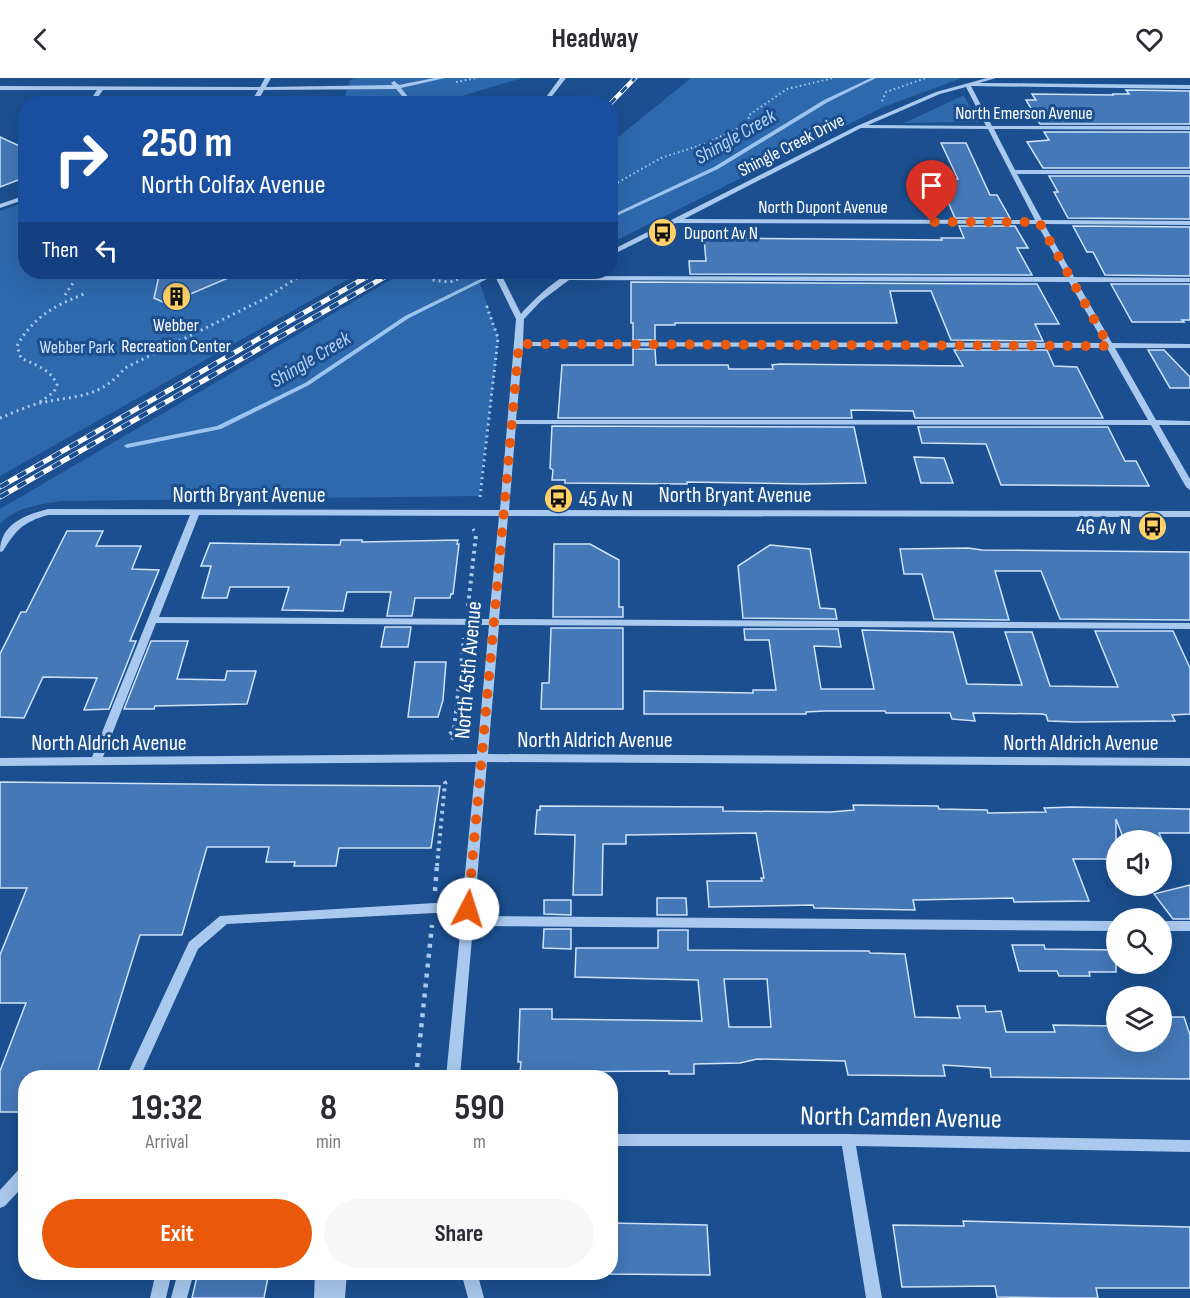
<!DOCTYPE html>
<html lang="en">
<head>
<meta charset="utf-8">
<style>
	body { margin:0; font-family:"Sofia Sans Condensed",sans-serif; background:#f7f7f7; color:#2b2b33; height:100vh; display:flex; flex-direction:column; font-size:22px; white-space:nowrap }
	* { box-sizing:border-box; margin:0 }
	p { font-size:20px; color:#7c7c81 }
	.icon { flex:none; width:33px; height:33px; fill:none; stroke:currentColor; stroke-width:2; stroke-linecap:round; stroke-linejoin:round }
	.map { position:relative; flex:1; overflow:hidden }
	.drawer { position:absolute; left:18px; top:992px; width:600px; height:210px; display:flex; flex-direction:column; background:#fff; border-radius:24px; box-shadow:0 6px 24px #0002 }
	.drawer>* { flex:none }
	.banner { position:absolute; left:18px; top:18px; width:600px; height:183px; border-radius:24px; box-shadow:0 6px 24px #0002; background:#1a4fa0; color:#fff; overflow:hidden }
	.tools { position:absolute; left:1106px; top:752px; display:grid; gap:12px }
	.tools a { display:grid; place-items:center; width:66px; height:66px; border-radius:50%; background:#fff; box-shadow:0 6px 24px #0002; font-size:30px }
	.pin { position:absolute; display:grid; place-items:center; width:51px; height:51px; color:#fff; margin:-62px -26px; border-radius:50% 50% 50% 0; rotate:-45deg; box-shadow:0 0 6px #0007 }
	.pin .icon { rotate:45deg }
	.me { position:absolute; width:66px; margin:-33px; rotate:5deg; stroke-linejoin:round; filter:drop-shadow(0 0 4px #0008) }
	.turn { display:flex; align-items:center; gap:21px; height:126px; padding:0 24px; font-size:27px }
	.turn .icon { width:78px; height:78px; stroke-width:2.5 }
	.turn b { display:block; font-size:42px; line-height:51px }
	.then { display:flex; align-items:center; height:57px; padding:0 24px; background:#0003; gap:12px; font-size:22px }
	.eta { display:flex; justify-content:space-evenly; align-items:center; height:102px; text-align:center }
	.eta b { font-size:36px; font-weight:700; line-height:42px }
	.cta { display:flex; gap:12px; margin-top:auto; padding:12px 24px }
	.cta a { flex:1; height:69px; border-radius:36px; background:#ea580c; color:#fff; font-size:24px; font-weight:700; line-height:69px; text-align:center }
	.cta a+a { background:#f7f7f7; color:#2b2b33 }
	header { display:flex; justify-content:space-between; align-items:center; height:78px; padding:0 24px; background:#fff; font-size:27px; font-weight:700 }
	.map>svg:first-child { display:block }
	.green { fill:#2e69ad }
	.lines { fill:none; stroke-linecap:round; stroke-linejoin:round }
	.stream { fill:#9cc4f0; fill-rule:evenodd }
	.building { fill:#4478b7; stroke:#cfe3fa; stroke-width:1.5; fill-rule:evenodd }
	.path-far3 { stroke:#a9c9ee; stroke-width:2; stroke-dasharray:1.5 3; stroke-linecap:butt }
	.path-far2 { stroke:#a9c9ee; stroke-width:3; stroke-dasharray:2 4; stroke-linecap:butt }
	.path-far1 { stroke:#a9c9ee; stroke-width:4; stroke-dasharray:3 4.5; stroke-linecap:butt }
	.path { stroke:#a9c9ee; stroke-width:4.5; stroke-dasharray:4 6; stroke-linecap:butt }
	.minor { fill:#a9c9ee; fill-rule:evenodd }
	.rail-far1-casing { stroke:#fff; stroke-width:4.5 }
	.rail-casing { stroke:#fff; stroke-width:5 }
	.rail-far1 { stroke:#1b4f8f; stroke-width:3; stroke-dasharray:8; stroke-linecap:butt }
	.rail { stroke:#1b4f8f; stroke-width:4; stroke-dasharray:10; stroke-linecap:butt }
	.route { stroke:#ea580c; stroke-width:10; stroke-dasharray:0 18 }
	.labels { text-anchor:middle; stroke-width:6; stroke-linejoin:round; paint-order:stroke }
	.far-street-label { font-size:18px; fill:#fff; stroke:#1b4f8f }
	.far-poi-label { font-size:18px; fill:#fff; stroke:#1b4f8f; text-anchor:start }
	.far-park-label { font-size:18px; fill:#cfe3fa; stroke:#1b4f8f }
	.far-water-label { font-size:20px; font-style:italic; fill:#b5d3f5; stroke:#1b4f8f }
	.street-label { font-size:22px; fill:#fff; stroke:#1b4f8f }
	.poi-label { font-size:22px; fill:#fff; stroke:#1b4f8f; text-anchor:start }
	.near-street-label { font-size:27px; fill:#fff; stroke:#1b4f8f }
</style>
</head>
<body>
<header><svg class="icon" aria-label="back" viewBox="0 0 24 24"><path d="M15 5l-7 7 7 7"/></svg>Headway<svg class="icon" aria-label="heart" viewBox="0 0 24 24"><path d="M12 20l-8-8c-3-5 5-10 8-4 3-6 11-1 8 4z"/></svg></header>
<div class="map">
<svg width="1190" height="1220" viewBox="0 0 1190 1220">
	<rect width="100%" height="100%" fill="#1b4f8f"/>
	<g class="green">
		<path d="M355 0H522L439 25 269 26 275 21H344L350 2Z"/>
		<path d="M691 0H962L881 30 611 165V65Z"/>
		<path d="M964 18 978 44 904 45 960 19Z"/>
		<path d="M25 124 26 194H361L0 398V133Z"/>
		<path d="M404 194H476L499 261 479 418 60 423C39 427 15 429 0 446V431Z"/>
	</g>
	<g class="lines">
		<g class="stream">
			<path d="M871 0H876L828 24 718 91 610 141V138L714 89 824 22Z"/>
			<path d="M495 194H501L409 240 309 307 221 351 127 370 124 368 127 366 217 348 305 305 405 238Z"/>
		</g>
	</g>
	<g class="building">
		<path d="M1126 12 1190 13V46H1040L1026 22H1036L1032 16 1114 17 1112 16H1129Z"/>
		<path d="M1044 54H1190V90H1043L1027 64 1049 62Z"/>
		<path d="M0 59 26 71V99L0 109Z"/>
		<path d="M941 65H966L990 117H997L1010 140H955L938 101H958Z"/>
		<path d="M1049 98H1190V141L1068 140 1054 114H1058Z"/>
		<path d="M959 148H1015L1028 170H1017L1032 197 690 196 689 183H706L704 160 942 162 941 160H964Z"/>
		<path d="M1073 148 1190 149V198L1105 197 1093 174H1087Z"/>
		<path d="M170 194H242L167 226 154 220 159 198Z"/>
		<path d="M631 204 1037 206 1059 246H1035L1043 263 951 262 931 213H890L897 245H675V247H655V262H633V245H631Z"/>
		<path d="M1111 206H1190V242H1182L1184 244H1132Z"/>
		<path d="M633 271H655L656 287H728L729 291H773L772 287 780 286 963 288 954 272H1047L1054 288 1077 289 1103 340H915L913 333 851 332 852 340H558L562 287H633Z"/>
		<path d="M1148 272H1164L1190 299V310H1170Z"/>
		<path d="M552 348 854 349 866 405 803 406 687 404V406L565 405V402H552L553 392 550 390Z"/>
		<path d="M918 349H1108L1125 383H1136L1149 408 1001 407 986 366 922 365Z"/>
		<path d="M914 379 944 380 953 405H921Z"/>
		<path d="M67 453H103L96 468H141L132 491 159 492 130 563H136L109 631 84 632 97 600 43 599 24 640 0 639V576L21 534H26Z"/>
		<path d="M341 462H362V464L458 462 457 466H459L453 516H451L450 520H415L412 538H387L391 514H347L343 533 282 532 289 509H230L227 520H202L211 488H201L210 465 340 467Z"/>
		<path d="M554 466H590L619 482V529H623V539H553Z"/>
		<path d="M770 467 810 471 820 530 835 531 837 541 743 540 738 488Z"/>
		<path d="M968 470 982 472 1190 474V542L1060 541 1041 493H995L1009 542 934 541 922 496H904L900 471Z"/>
		<path d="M385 549H411L408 569H381Z"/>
		<path d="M551 550H623V631H541L542 605H549Z"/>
		<path d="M744 551H838L841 569 814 568 821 611H874L862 552 953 554 967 606 1022 607 1005 554H1032L1050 608 1118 609 1095 553H1173L1190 590V636L1172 637 1175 643 1076 644 1048 643 1046 637 1042 636 973 635 975 643 952 641 950 635H886L885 633H825L806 634V636H644V613L753 615V612H776L769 562H745Z"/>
		<path d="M151 563H188L177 601 225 602 227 593H256L247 626 155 628 154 631H124Z"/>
		<path d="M415 584H446L443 622 438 639H408Z"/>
		<path d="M0 704 280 707 440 708 431 770H339L336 788H294L295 784H266L269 769H207L182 857H140L96 999H26V1034H0V993L26 925H0V877L27 810H0Z"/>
		<path d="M853 727 938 728 939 731 987 732 988 735 1046 734 1044 730 1071 729 1190 731V755H1159L1162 762H1124L1116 741V781H1073L1089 823 1014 824 1013 820 913 822 915 832 814 830 813 827 709 829 707 803H762L761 800H764L756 755 626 757V766H603L602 817H573L575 757 535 756 537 732H540V728L723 729V733L831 734 854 732Z"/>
		<path d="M1190 807V841H1173L1154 816Z"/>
		<path d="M657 820H686L687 837H657Z"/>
		<path d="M544 822H571V837L544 836Z"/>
		<path d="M544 851H571V871L543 870Z"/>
		<path d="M658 852H688V872L869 873 870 875 905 876 915 939 960 940 957 928H985L986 934 1001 933 1006 954H1055L1053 947 1116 948V963H1161V939H1184L1190 957V1001L991 999 990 990 943 987 945 998 848 997 845 983 757 981 740 985 694 986V996H669V993L520 994 521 984H518L520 931H552V941L702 943 698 902 575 899 576 870H658ZM724 901H767L771 949H729Z"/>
		<path d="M1012 867H1044L1045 871 1116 872V894H1089L1090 898H1059L1057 893H1019Z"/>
		<path d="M963 1143 1190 1149V1210H1096L1098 1220H1054L997 1219 995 1208 902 1209 893 1147 964 1148Z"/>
		<path d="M610 1145 707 1147 710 1197 610 1196Z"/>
		<path d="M198 1194H269L264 1220H192Z"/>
	</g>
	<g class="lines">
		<g class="path-far3">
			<path d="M456 4 477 0"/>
			<path d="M882 23 886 14 926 0"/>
			<path d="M790 64 811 51 837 40"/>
			<path d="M610 109 661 80 704 66 748 46 749 37 787 11 833 0"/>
			<path d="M430 194V199"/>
			<path d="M299 199 306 194"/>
			<path d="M465 199 478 194"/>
		</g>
		<g class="path-far2">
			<path d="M430 197 432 202 450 204 470 197"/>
			<path d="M65 217 75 202"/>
			<path d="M40 324 54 314 57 307C51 291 35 287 21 280L17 268C33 239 54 228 84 216"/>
			<path d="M0 340C13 335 27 328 40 325 77 317 99 321 125 290L266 220 301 197"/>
			<path d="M480 419 498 260 487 229 492 228"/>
			<path d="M473 451 475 455"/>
		</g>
		<g class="path-far1">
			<path d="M468 528 476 457 474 454"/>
			<path d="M454 661 449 657 454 652 464 560"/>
			<path d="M437 788 445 705 451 702"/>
		</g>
		<g class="path">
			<path d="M435 813 437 787"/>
			<path d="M416 999 432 847"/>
		</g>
		<g class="minor">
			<path d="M265 0H271L266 9 393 7 391 5 394 3 399 7 434 0H445L401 10 414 26H409L396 11 264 12 256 26H250L258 12H103L93 26H88L97 12H0V8L260 9Z"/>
			<path d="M560 0H566L546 26H541Z"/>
			<path d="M987 0H996L979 5 1190 7V11L971 8 992 48H1190V52L994 51 1015 92H1190V96H1017L1042 142 1190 143V147L1044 146 1074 199 1190 200V204H1077L1112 265 1190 266V270H1115L1156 342 1190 343V347H1159L1190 401V412L1186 409 1151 347 516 346 509 432 1190 433V439L508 438 499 541 1190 545V551L499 547 488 676 1190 680V688L487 684 474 838 1116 843V853L473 848 460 999H446L462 836 435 835 227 846 198 871 140 999H126L189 864 220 838 435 825 462 826 476 684 0 688V680L92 679 190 437H48C23 444 16 452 3 473L0 474C0 446 25 437 48 431L500 432 516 241 493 194H500L521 236C531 224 561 195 575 195V198L1067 199 1037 146 676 145 610 178V173L857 48 936 14ZM966 9 986 48 868 47 940 16ZM861 50 988 51 1035 142 684 141ZM569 202 1069 204 1104 265 523 264 524 241 541 223ZM523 268 1107 270 1148 342H516ZM199 437 499 438 489 541 159 539ZM156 545 489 547 477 676 103 679Z"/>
			<path d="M26 117V121L0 130V126Z"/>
			<rect x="1161" y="843" width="29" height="10"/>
			<path d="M610 1056H848L1190 1062V1074L856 1068 882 1220H866L842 1068H610Z"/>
			<path d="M26 1088V1105L5 1128 0 1130V1112L21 1089Z"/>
			<path d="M156 1194H172L166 1220H150Z"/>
			<path d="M178 1194H194L187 1220H171Z"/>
			<path d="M315 1194H331L330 1209 331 1194H347L345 1220H314Z"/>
			<path d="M461 1194H477L484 1220H468Z"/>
		</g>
		<defs>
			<g id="rail-far1">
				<path d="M610 26 635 0"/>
				<path d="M367 199 375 194"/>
				<path d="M385 199 393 194"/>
			</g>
			<g id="rail">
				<path d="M0 409 370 197"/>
				<path d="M0 419 388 197"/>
			</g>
		</defs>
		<use href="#rail-far1" class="rail-far1-casing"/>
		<use href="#rail" class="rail-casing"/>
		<use href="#rail-far1" class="rail-far1"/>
		<use href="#rail" class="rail"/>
	</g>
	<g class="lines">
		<path class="route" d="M468 831 519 266 1109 268 1039 144H932"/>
	</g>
	<defs>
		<symbol id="bus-disc" viewBox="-11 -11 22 22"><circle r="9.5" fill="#ffd166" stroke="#1b4f8f"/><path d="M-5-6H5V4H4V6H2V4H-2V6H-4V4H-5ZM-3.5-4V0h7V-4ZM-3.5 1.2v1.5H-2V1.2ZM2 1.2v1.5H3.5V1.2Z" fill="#111"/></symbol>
		<symbol id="building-disc" viewBox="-11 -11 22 22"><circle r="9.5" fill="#ffd166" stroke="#1b4f8f"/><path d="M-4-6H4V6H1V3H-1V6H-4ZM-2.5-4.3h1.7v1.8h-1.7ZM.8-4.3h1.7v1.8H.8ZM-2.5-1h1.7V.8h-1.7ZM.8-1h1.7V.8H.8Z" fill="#111"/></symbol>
	</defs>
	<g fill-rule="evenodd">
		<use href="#bus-disc" x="646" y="138" width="33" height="33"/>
		<use href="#building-disc" x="160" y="202" width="33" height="33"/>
		<use href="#bus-disc" x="542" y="404" width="33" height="33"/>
		<use href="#bus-disc" x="1136" y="432" width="33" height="33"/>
	</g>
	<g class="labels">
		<g class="far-street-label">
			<text x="1024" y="41">North Emerson Avenue</text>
			<text transform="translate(791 67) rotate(-27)" y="6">Shingle Creek Drive</text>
			<text x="823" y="135">North Dupont Avenue</text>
		</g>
		<g class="far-poi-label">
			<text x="684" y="161">Dupont Av N</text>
			<text x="176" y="253" text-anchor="middle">Webber<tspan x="176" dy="21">Recreation Center</tspan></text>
		</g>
		<g class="far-park-label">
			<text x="77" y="275">Webber Park</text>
		</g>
		<g class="far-water-label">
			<text transform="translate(735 58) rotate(-30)" y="7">Shingle Creek</text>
			<text transform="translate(310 281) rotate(-31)" y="7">Shingle Creek</text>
		</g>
		<g class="street-label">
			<text x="249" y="424">North Bryant Avenue</text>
			<text x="735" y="424">North Bryant Avenue</text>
			<text transform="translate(467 592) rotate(-85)" y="8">North 45th Avenue</text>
			<text x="595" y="669">North Aldrich Avenue</text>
			<text x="109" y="672">North Aldrich Avenue</text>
			<text x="1081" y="672">North Aldrich Avenue</text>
		</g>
		<g class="poi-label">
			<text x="579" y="428">45 Av N</text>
			<text x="1131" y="456" text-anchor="end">46 Av N</text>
		</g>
		<g class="near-street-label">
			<text transform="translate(901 1039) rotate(1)" y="9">North Camden Avenue</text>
		</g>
	</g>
</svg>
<div class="tools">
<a><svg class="icon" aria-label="sound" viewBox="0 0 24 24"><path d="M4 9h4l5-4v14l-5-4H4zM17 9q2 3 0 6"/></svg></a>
<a><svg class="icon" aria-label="search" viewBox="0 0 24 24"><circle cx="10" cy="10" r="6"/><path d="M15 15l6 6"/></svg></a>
<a><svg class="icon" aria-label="layers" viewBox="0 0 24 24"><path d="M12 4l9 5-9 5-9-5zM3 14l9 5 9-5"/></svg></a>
</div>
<div class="pin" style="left:932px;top:144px;background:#d93025"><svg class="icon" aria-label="arrive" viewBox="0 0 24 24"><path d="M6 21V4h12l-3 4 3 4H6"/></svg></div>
<svg class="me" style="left:468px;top:831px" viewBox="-20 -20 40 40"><circle r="19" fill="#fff"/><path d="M0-13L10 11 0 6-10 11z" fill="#ea580c"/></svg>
<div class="banner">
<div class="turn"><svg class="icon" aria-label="right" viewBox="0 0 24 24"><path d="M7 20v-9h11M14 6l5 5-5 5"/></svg><div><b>250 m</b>North Colfax Avenue</div></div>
<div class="then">Then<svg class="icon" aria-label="left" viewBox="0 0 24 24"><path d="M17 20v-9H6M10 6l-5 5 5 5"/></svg></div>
</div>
<section class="drawer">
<div class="eta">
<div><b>19:32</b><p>Arrival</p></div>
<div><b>8</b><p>min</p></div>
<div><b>590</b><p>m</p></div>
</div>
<div class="cta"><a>Exit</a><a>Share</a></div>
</section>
</div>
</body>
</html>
